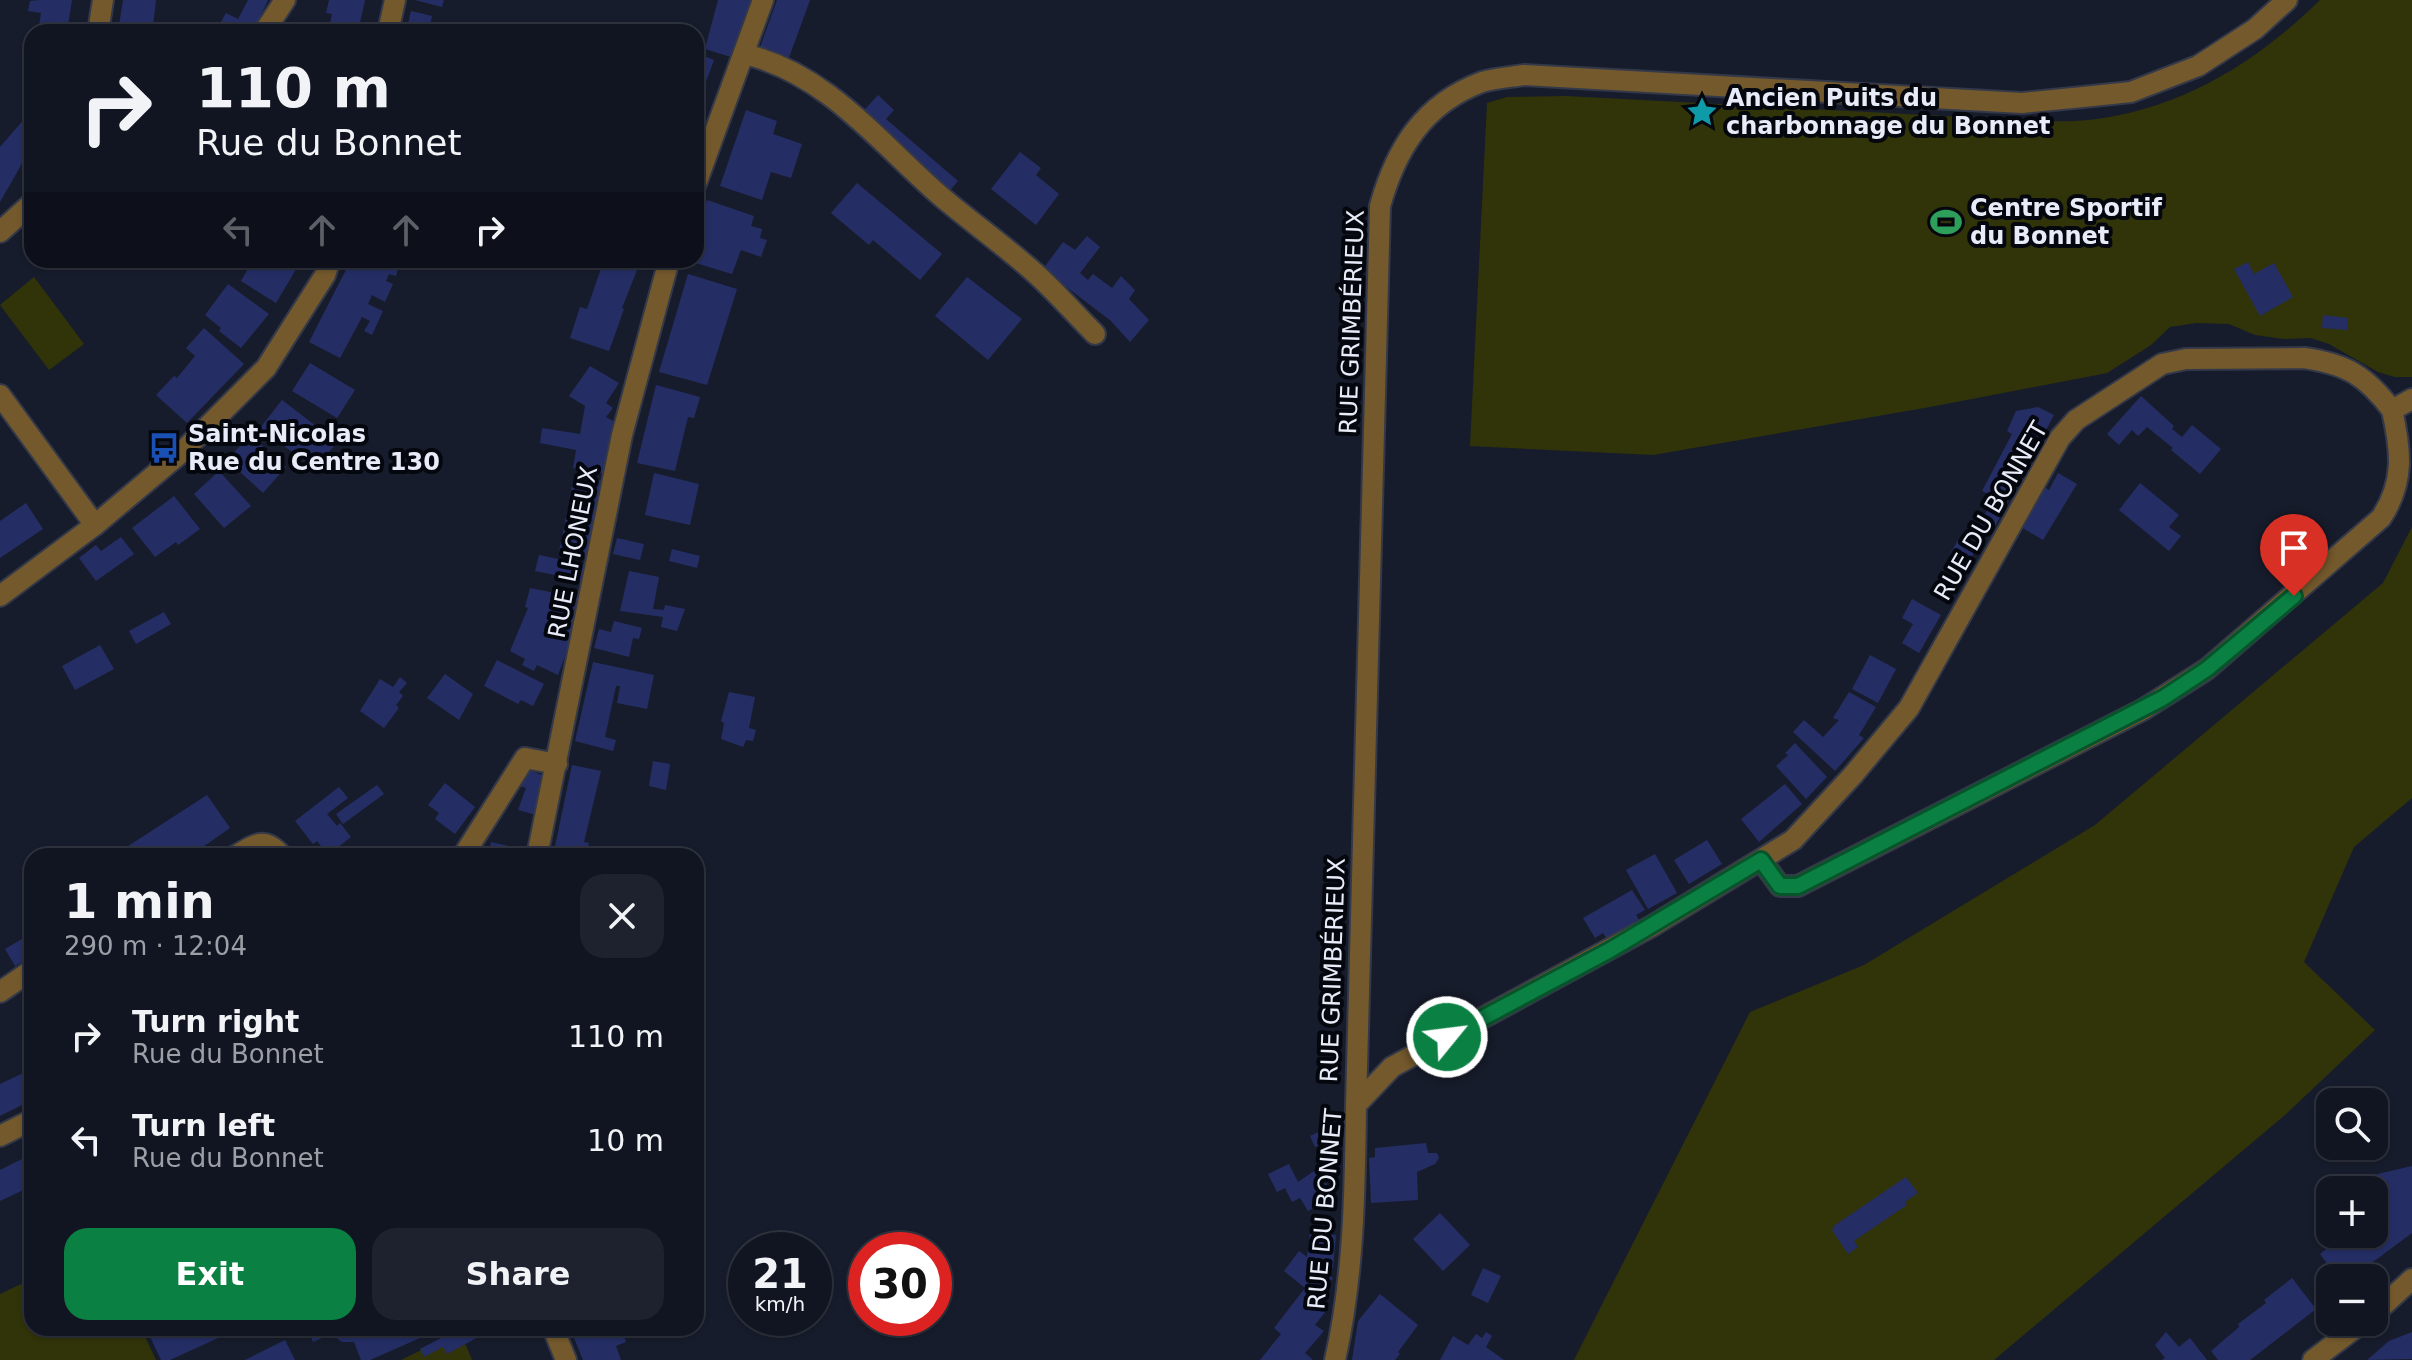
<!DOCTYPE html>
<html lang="en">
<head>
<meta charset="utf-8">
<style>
	body { margin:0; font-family:"DejaVu Sans",sans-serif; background:#1e222e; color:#f1f3f6; height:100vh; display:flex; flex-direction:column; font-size:30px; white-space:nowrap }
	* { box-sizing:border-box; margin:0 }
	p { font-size:26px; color:#9c9fa5 }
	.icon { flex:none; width:44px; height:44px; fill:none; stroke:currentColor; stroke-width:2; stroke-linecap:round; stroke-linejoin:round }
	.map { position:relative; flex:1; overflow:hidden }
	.details { position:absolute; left:24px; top:848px; width:680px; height:488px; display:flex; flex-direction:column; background:#111521; border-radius:24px; box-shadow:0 2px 6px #0004,0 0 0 2px #30343f }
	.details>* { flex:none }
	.guide { position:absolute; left:24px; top:24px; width:680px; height:244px; border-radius:24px; box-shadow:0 2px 6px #0004,0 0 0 2px #30343f; background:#111521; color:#f1f3f6; overflow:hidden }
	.tools { position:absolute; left:2316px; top:1088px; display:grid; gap:16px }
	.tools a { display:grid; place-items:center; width:72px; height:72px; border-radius:16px; background:#111521; box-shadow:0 2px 6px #0004,0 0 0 2px #30343f; font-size:40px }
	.speed { position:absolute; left:728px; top:1232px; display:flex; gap:16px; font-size:40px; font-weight:700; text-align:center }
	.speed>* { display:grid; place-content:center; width:104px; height:104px; border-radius:50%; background:#111521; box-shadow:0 2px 6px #0004,0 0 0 2px #30343f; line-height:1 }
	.speed small { font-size:20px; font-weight:400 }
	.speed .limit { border:12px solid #d22; background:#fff; color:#111 }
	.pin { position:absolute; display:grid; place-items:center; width:68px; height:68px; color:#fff; margin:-82px -34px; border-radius:50% 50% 50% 0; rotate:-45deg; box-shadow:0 0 8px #0007 }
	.pin .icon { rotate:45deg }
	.me { position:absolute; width:88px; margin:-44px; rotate:61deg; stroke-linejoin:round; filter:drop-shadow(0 0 6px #0008) }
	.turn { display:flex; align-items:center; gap:28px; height:168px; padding:0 40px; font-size:36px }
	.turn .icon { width:104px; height:104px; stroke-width:2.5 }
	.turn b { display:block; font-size:56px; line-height:68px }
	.lanes { display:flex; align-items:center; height:76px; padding:0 40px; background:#0003; justify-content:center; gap:40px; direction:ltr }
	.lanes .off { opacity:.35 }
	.round { display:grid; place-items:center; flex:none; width:84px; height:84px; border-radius:24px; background:#1e222e }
	.head { display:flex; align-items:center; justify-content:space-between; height:136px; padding:0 40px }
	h1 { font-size:48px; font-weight:800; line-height:60px }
	.button { display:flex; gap:16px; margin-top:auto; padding:16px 40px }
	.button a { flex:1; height:92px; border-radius:24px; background:#0b8043; color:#fff; font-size:32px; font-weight:800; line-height:92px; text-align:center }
	.button a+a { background:#1e222e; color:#f1f3f6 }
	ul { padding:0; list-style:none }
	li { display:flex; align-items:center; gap:24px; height:104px; padding:0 40px }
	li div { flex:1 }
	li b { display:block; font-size:30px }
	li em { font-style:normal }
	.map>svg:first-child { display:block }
	.green { fill:#313409 }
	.building { fill:#242e65 }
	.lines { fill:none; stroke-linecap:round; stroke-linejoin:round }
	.minor-casing { stroke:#343949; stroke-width:24 }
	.minor { stroke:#74592c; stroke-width:20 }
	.route-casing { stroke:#07532c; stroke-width:20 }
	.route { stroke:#0b8043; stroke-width:14 }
	.labels { text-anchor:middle; stroke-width:8; stroke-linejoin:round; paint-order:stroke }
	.poi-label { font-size:24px; font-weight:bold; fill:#e8ecf8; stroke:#05070e; text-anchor:start }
	.street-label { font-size:24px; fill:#e8ecf8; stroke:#05070e }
</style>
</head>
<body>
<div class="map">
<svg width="2412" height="1360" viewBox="0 0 2412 1360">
	<rect width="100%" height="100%" fill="#171c2c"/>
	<g class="green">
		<path d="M2320 0H2412V377H2395L2378 372 2329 344 2311 338 2284 339 2255 335 2229 324 2196 323 2170 327 2151 345 2107 373 1930 407 1653 455 1470 446 1487 103 1507 97 1566 96 2039 121C2055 121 2072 122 2088 120 2180 110 2256 63 2320 0Z"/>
		<path d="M34 277 84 344 49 370 0 305Z"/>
		<path d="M2412 527V798L2354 847 2304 962 2375 1030 2285 1115 1994 1360H1574L1750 1012 1864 965 2095 825 2383 583Z"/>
		<path d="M32 1279V1328H141L156 1360H0V1294Z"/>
		<path d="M460 1331 472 1360H401Z"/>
	</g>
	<g class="building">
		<path d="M39 0H72L67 32H38L41 13 28 11 30 1Z"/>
		<path d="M123 0H156L153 26 183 32H118Z"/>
		<path d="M248 0H268L253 32H227L218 27 226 13 238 19Z"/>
		<path d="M329 0H365L358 32H328L332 14 326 13Z"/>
		<path d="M415 0H444L442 7Z"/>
		<path d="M718 0H752L731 57 705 49Z"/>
		<path d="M777 0H810L787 63 758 53Z"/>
		<path d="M411 11 432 16 430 26 434 28 433 32H406Z"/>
		<path d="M696 53 714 60 696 109Z"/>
		<path d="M878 95 894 110 886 119 958 181 946 195 859 116Z"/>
		<path d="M32 110V146L0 202V147Z"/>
		<path d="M746 110 777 121 773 134 802 144 791 178 771 172 762 200 720 186Z"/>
		<path d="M1020 152 1041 168 1036 175 1059 194 1036 225 991 189Z"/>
		<path d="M857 183 942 254 920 280 873 240 869 245 831 213Z"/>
		<path d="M707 200 754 216 751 226 762 229 760 238 767 240 761 257 741 250 732 274 689 261 696 260V234Z"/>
		<path d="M1087 236 1100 247 1080 273 1088 280 1093 274 1112 288 1121 276 1135 290 1129 299 1149 320 1130 342 1111 321 1043 269 1063 242 1075 250Z"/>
		<path d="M253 260H287L298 266 276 303 241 281Z"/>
		<path d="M351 260H401L396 276 389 274 386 281 393 284 385 302 372 295 368 304 383 311 372 335 364 331 370 321 362 317 340 358 309 342Z"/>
		<path d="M604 260H641L622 308 624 309 609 351 570 338 580 307 587 309Z"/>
		<path d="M2248 262 2254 274 2274 263 2293 297 2260 316 2234 269Z"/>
		<path d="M688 274 737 289 707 385 659 372Z"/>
		<path d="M967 277 1022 319 988 360 935 316Z"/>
		<path d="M228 284 269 314 241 348 219 331 221 328 205 315Z"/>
		<path d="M2323 315 2348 318 2347 330 2322 328Z"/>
		<path d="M204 328 244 364 187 423 156 395 174 376 177 378 195 356 186 348Z"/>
		<path d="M310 363 355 390 337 418 292 391Z"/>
		<path d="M590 366 619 383 606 403 613 408 606 417 615 422 605 474 573 468 576 450 540 443 542 428 580 434 585 406 569 396Z"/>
		<path d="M656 385 700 397 694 418 688 417 675 471 637 463Z"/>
		<path d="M2141 396 2174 426 2172 429 2182 437 2192 425 2221 449 2200 474 2171 450 2173 448 2147 427 2138 436 2132 430 2119 445 2107 434Z"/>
		<path d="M282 400 337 442 315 469 260 428Z"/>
		<path d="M2038 407 2054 415 1991 534 1978 527 1994 497 1982 491 2012 434 2007 431 2016 411Z"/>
		<path d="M250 435 286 467 263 493 227 460Z"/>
		<path d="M219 471 251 506 224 528 194 494Z"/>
		<path d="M654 473 699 484 690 525 645 515Z"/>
		<path d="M2058 473 2077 484 2043 540 2021 527 2044 487 2049 490Z"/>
		<path d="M574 475 604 481 588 557 559 552Z"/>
		<path d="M2140 483 2179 515 2169 527 2181 536 2169 551 2119 510Z"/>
		<path d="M174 496 200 529 178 545 176 542 155 557 132 528Z"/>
		<path d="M26 503 43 529 0 558V521Z"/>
		<path d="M121 537 134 554 96 581 79 558 96 545 101 551Z"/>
		<path d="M617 538 644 544 640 560 613 554Z"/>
		<path d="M1958 540 1976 550 1967 564 1950 554Z"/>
		<path d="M672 549 700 556 697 568 669 561Z"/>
		<path d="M539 555 587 565 584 581 535 571Z"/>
		<path d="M629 571 659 577 653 609 664 610 665 605 685 609 677 631 661 627 663 617 620 611Z"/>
		<path d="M530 588 580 598 567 651 558 675 537 665 534 671 522 665 525 659 510 651 528 608 525 607Z"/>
		<path d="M1912 599 1941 615 1919 653 1902 643 1913 624 1902 618Z"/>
		<path d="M164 612 171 624 136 644 129 631Z"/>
		<path d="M614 621 642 628 639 639 633 638 629 657 594 648 599 629 611 632Z"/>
		<path d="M100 645 114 669 75 690 62 666Z"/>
		<path d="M1870 655 1896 669 1878 703 1852 689Z"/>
		<path d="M497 660 544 684 533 706 521 700 518 704 484 686Z"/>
		<path d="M593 662 654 675 647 709 617 703 620 686H616L605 737 616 740 613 751 575 741Z"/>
		<path d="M445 674 473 694 459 720 427 698Z"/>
		<path d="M400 677 407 683 399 692 403 696 396 705 399 708 384 728 360 711 380 679 393 687Z"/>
		<path d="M729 692 755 697 749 728 756 730 753 741 746 740 743 747 721 739 724 723 721 721Z"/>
		<path d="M1849 692 1876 707 1859 735 1864 738 1835 771 1793 732 1804 720 1823 737 1839 720 1833 718Z"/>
		<path d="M1795 743 1827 777 1806 799 1776 766 1788 755 1785 753Z"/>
		<path d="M653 761 670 764 666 790 649 786Z"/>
		<path d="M572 765 601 771 584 842 589 843 586 856H553Z"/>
		<path d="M524 768 544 776 536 815 518 810 526 788 514 784Z"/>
		<path d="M445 783 475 807 455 834 435 819 439 813 428 805Z"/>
		<path d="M1785 784 1802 804 1759 842 1741 819Z"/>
		<path d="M377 785 384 794 343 824 336 814Z"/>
		<path d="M339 787 348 798 327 814 337 826 340 823 351 837 328 855 317 841 313 844 295 821Z"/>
		<path d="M207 795 230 828 190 856H126L122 850Z"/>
		<path d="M1707 840 1722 864 1689 884 1674 860Z"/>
		<path d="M491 842 527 850 526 856H488Z"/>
		<path d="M437 847 442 856H417Z"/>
		<path d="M1655 854 1677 893 1648 909 1626 870Z"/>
		<path d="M1632 890 1645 910 1636 915 1639 920 1607 939 1603 933 1595 938 1583 918Z"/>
		<path d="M32 933V956L15 966 5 949Z"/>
		<path d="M32 1069V1100L0 1116V1084Z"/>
		<path d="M1334 1125 1339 1136 1315 1147 1310 1136Z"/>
		<path d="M1426 1143 1428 1153H1437L1439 1158 1435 1164 1417 1172 1418 1200 1371 1203 1369 1158 1375 1157V1148Z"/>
		<path d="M32 1154V1186L0 1201V1170Z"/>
		<path d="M1289 1164 1298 1182 1314 1171 1322 1185 1326 1183 1333 1197 1308 1211 1300 1198 1292 1202 1285 1188 1277 1192 1268 1174Z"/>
		<path d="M2412 1166V1233L2362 1270 2357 1264 2338 1278 2320 1254 2342 1237 2351 1248 2370 1234H2374V1211L2387 1201 2369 1176Z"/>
		<path d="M1906 1177 1918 1193 1905 1202 1907 1205 1854 1241 1858 1247 1848 1254 1832 1230 1835 1225Z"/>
		<path d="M1440 1213 1470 1245 1443 1271 1413 1239Z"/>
		<path d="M1310 1233 1336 1235 1333 1268 1319 1267 1333 1278 1322 1293 1316 1288 1311 1293 1329 1307 1315 1325 1324 1331 1305 1353 1313 1360H1260L1281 1334 1274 1328 1305 1288 1284 1271 1299 1251 1307 1257Z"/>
		<path d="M1483 1268 1501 1276 1488 1303 1471 1295Z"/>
		<path d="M2292 1278 2316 1309 2250 1360H2218L2211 1351 2239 1327 2238 1324 2266 1303 2264 1300Z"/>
		<path d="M1380 1294 1418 1325 1398 1352 1400 1354 1395 1360H1352L1358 1321Z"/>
		<path d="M146 1328H240L170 1360H161Z"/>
		<path d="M307 1328H416L420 1338 370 1360H361L354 1342H342L331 1334 313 1342Z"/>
		<path d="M460 1328H495L447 1354 443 1347 424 1357 420 1349Z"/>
		<path d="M570 1328H621L626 1342 616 1346 621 1360H583Z"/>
		<path d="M1486 1332 1492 1336 1486 1347 1504 1360H1440L1453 1336 1468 1345 1476 1334 1482 1338Z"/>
		<path d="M2166 1332 2179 1347 2190 1338 2207 1360H2162L2165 1358 2155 1345Z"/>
		<path d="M2412 1332V1359L2367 1360 2389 1341Z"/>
		<path d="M285 1340 295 1360H245Z"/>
	</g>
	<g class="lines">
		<defs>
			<g id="minor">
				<path d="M98 32 103 0"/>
				<path d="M264 32 285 0"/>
				<path d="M388 32 395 0"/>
				<path d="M744 54C828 73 882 146 944 199 974 224 1006 247 1035 273 1056 292 1075 314 1095 334"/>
				<path d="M696 184 763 0"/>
				<path d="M0 232 32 203"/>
				<path d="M0 395 95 525"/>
				<path d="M0 596 95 525 183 451 266 368 325 275 330 260"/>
				<path d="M235 856C255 845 264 835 282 856"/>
				<path d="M463 856 525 758 557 764"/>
				<path d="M537 856 622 435 669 260"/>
				<path d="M1761 860 1780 886H1798L2144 709 2207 669 2381 518C2405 482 2401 450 2392 410"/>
				<path d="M0 992 32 970"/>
				<path d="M1356 1105 1392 1067 1652 926 1793 840 1853 775 1909 708 2060 438 2076 420 2162 364 2186 359 2304 358C2347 364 2366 376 2392 410L2412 399"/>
				<path d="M0 1136 32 1120"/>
				<path d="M2374 1314 2412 1279"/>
				<path d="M553 1328 566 1360"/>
				<path d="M1335 1360C1354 1276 1355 1191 1356 1105L1380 206C1396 149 1423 104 1482 82 1495 78 1511 77 1524 75L2022 103 2083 97 2131 92 2198 66 2255 29 2287 0"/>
				<path d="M2313 1360 2363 1322"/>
			</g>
		</defs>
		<use href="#minor" class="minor-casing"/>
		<use href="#minor" class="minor"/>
	</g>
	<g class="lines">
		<defs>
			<path id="route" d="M1447 1037 1610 950 1761 860 1780 886H1798L2163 698 2207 669 2294 596"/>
		</defs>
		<use href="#route" class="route-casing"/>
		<use href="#route" class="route"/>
	</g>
	<defs>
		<symbol id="sight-bare" viewBox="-9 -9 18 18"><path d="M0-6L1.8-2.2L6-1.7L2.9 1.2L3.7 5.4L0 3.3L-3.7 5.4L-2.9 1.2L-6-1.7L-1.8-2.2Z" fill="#0f9aa8" stroke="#05070e" stroke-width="2.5" paint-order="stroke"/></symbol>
		<symbol id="stadium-bare" viewBox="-9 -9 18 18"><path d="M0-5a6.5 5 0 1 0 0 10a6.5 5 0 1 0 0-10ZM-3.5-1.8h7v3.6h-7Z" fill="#2e9e5b" stroke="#05070e" stroke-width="2.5" paint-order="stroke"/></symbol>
		<symbol id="bus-bare" viewBox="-9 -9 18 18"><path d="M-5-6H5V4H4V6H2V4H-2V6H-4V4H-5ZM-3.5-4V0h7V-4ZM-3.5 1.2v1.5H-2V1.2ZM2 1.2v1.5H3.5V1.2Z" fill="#1a4fb4" stroke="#05070e" stroke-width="2.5" paint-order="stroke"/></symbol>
	</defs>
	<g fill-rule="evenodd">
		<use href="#sight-bare" x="1680" y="90" width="44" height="44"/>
		<use href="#stadium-bare" x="1924" y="200" width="44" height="44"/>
		<use href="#bus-bare" x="142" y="426" width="44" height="44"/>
	</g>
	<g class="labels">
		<g class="poi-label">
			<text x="1726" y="106">Ancien Puits du<tspan x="1726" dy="28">charbonnage du Bonnet</tspan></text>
			<text x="1970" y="216">Centre Sportif<tspan x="1970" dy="28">du Bonnet</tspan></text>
			<text x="188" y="442">Saint-Nicolas<tspan x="188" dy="28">Rue du Centre 130</tspan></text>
		</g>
		<g class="street-label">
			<text transform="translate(1352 322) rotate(-88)" y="8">RUE GRIMBÉRIEUX</text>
			<text transform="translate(1991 511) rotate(-60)" y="8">RUE DU BONNET</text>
			<text transform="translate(573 552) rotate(-79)" y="8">RUE LHONEUX</text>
			<text transform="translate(1333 970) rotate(-88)" y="8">RUE GRIMBÉRIEUX</text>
			<text transform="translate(1325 1209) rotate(-85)" y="8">RUE DU BONNET</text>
		</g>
	</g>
</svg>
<div class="tools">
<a><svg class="icon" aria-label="search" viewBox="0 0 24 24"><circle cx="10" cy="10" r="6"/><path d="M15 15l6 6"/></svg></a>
<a>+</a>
<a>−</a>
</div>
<div class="speed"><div>21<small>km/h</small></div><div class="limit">30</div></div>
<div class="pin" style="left:2294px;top:596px;background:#d93025"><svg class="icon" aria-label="arrive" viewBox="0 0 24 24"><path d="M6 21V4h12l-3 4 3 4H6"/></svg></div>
<svg class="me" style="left:1447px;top:1037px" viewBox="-20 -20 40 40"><circle r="17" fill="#0b8043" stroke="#fff" stroke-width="3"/><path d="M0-11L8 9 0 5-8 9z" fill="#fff"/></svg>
<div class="guide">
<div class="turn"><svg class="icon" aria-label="right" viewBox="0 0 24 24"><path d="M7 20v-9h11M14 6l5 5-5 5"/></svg><div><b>110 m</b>Rue du Bonnet</div></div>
<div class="lanes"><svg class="icon off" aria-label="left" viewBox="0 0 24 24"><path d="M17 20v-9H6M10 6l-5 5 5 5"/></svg><svg class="icon off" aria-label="ahead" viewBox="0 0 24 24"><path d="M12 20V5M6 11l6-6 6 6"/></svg><svg class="icon off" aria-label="ahead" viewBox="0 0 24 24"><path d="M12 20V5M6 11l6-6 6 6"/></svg><svg class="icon" aria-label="right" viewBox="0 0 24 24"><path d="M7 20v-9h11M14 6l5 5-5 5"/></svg></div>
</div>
<section class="details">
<div class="head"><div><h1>1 min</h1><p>290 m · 12:04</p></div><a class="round"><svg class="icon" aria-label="close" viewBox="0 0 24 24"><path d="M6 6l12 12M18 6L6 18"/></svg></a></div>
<ul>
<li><svg class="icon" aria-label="right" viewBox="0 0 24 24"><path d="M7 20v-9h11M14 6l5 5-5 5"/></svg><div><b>Turn right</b><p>Rue du Bonnet</p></div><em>110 m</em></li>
<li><svg class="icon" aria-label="left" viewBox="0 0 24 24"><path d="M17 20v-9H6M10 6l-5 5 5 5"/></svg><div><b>Turn left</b><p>Rue du Bonnet</p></div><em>10 m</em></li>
</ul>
<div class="button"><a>Exit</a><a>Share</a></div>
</section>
</div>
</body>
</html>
